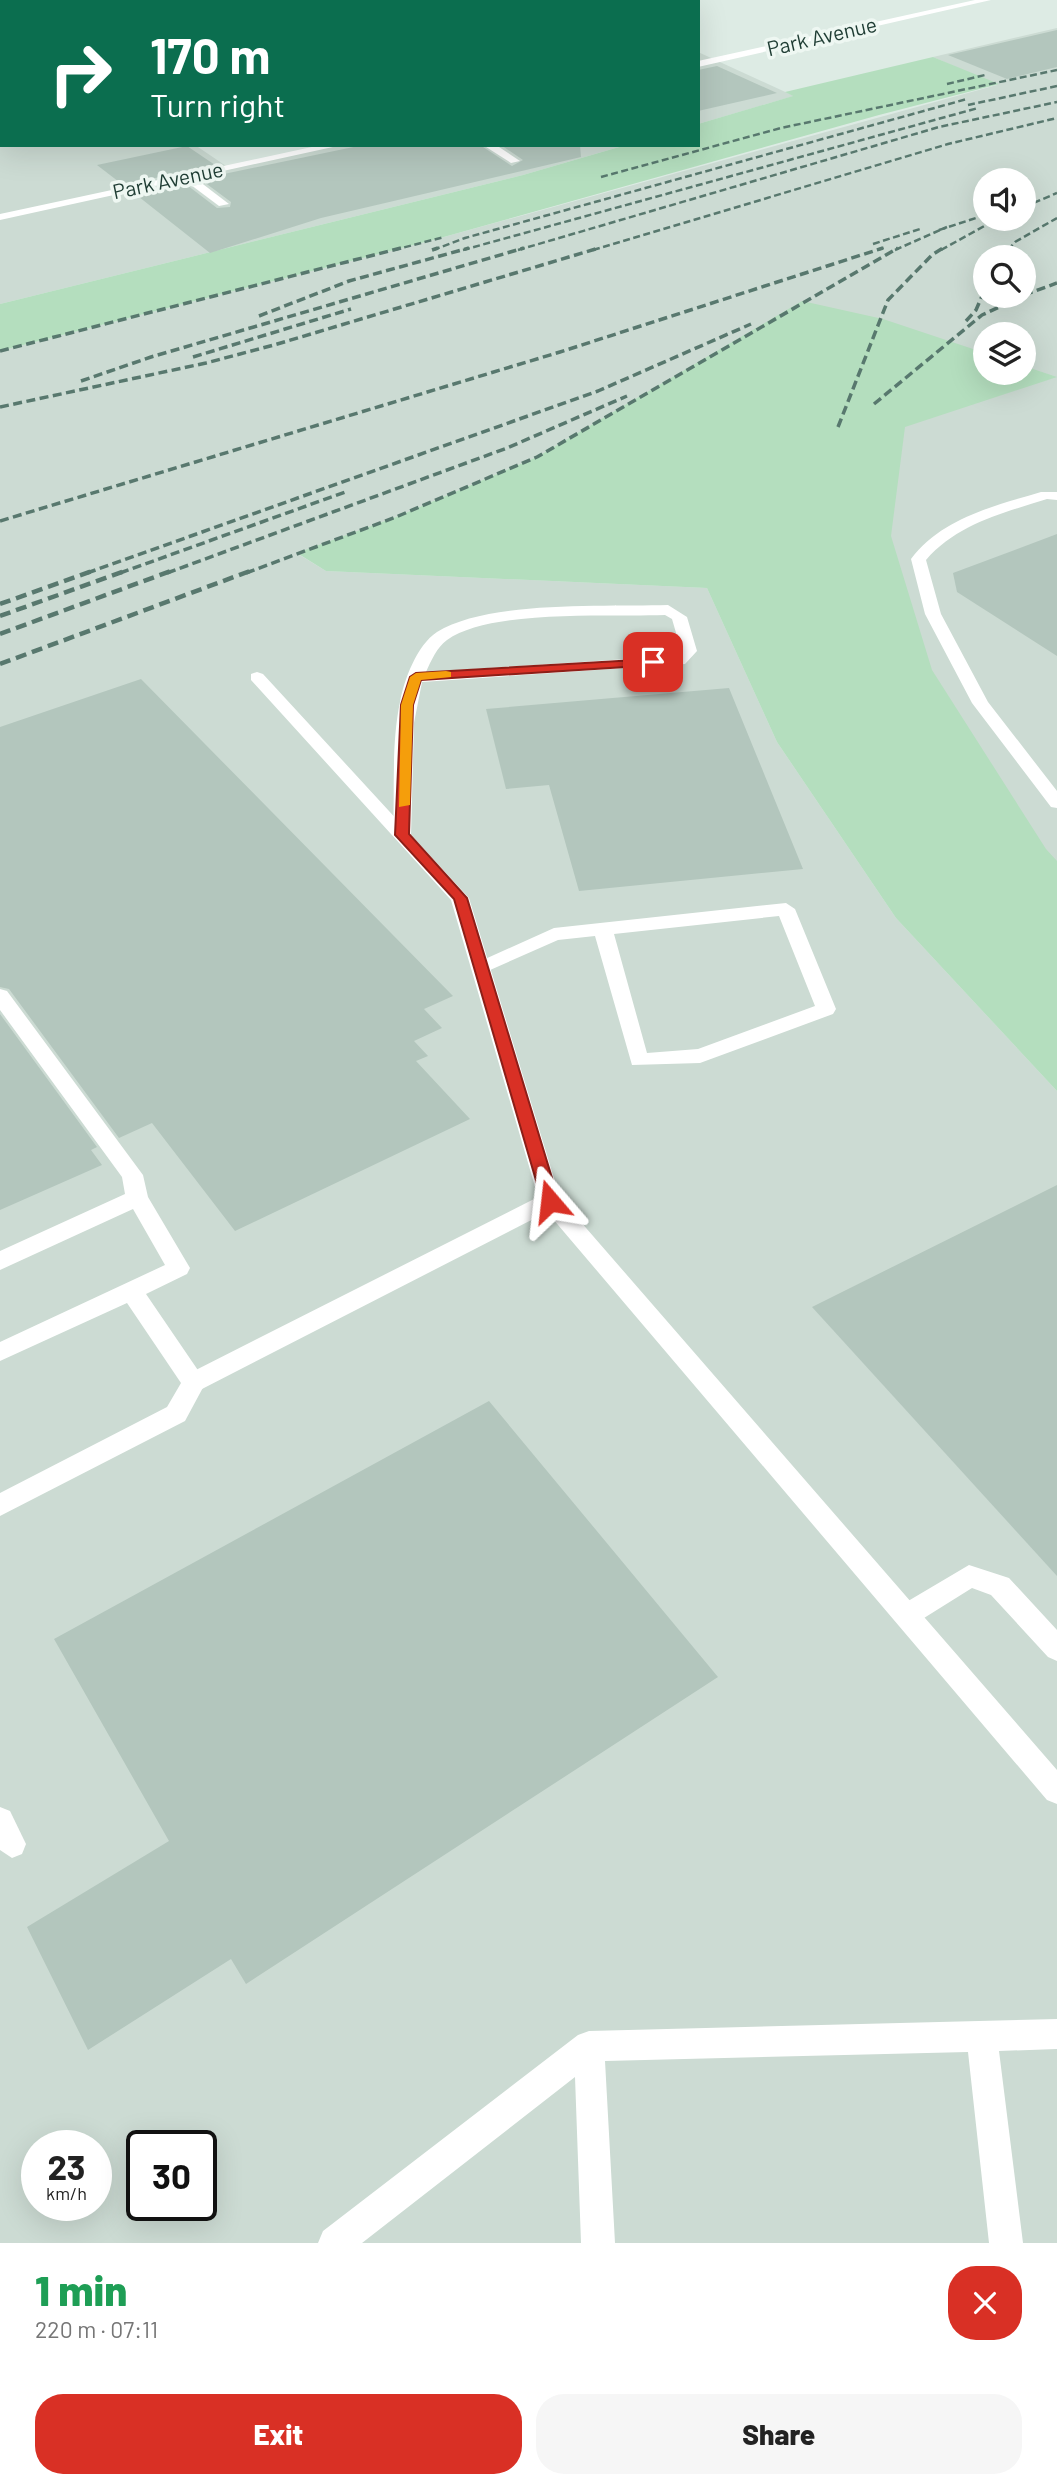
<!DOCTYPE html>
<html lang="en">
<head>
<meta charset="utf-8">
<style>
	body { margin:0; font-family:Barlow,sans-serif; background:#f6f6f6; color:#222; height:100vh; display:flex; flex-direction:column; font-size:26px; white-space:nowrap }
	* { box-sizing:border-box; margin:0 }
	p { font-size:23px; color:#767676 }
	.icon { flex:none; width:38px; height:38px; fill:none; stroke:currentColor; stroke-width:2; stroke-linecap:round; stroke-linejoin:round }
	.map { position:relative; height:2243px; overflow:hidden }
	.sheet { display:flex; flex-direction:column; background:#fff; flex:1 }
	.sheet>* { flex:none }
	.banner { position:absolute; left:0px; top:0px; width:700px; height:147px; box-shadow:0 7px 28px #0002; background:#0b6e4f; color:#fff; overflow:hidden }
	.fabs { position:absolute; left:973px; top:168px; display:grid; gap:14px }
	.fabs a { display:grid; place-items:center; width:63px; height:63px; border-radius:50%; background:#fff; box-shadow:0 7px 28px #0002; font-size:35px }
	.speed { position:absolute; left:21px; top:2130px; display:flex; gap:14px; font-size:35px; font-weight:700; text-align:center }
	.speed>* { display:grid; place-content:center; width:91px; height:91px; border-radius:50%; background:#fff; box-shadow:0 7px 28px #0002; line-height:1 }
	.speed small { font-size:18px; font-weight:400 }
	.speed .limit { border:4px solid #111; border-radius:10px; background:#fff; color:#111 }
	.pin { position:absolute; display:grid; place-items:center; width:60px; height:60px; color:#fff; margin:-30px; border-radius:14px; box-shadow:0 4px 10px #0006 }
	.me { position:absolute; width:77px; margin:-38px; rotate:343deg; stroke-linejoin:round; filter:drop-shadow(0 0 5px #0008) }
	.turn { display:flex; align-items:center; gap:24px; height:147px; padding:0 35px; font-size:32px }
	.turn .icon { width:91px; height:91px; stroke-width:2.5 }
	.turn b { display:block; font-size:49px; line-height:60px }
	.round { display:grid; place-items:center; flex:none; width:74px; height:74px; border-radius:28px; background:#f6f6f6 }
	.overview { display:flex; align-items:center; justify-content:space-between; height:119px; padding:0 35px }
	h1 { font-size:42px; font-weight:800; line-height:52px; color:#1e9e55 }
	.button { display:flex; gap:14px; margin-top:auto; padding:14px 35px }
	.button a { flex:1; height:80px; border-radius:28px; background:#d93025; color:#fff; font-size:28px; font-weight:800; line-height:80px; text-align:center }
	.button a+a { background:#f6f6f6; color:#222 }
	.map>svg:first-child { display:block }
	.built { fill:#ccdbd3; fill-rule:evenodd }
	.green { fill:#b4debe }
	.building { fill:#b3c6bd }
	.lines { fill:none; stroke-linecap:round; stroke-linejoin:round }
	.service { fill:#fff; fill-rule:evenodd }
	.minor { fill:#fff; fill-rule:evenodd }
	.rail-far2 { stroke:#58786e; stroke-width:2.5; stroke-dasharray:7 3.5; stroke-linecap:butt }
	.rail-far1 { stroke:#58786e; stroke-width:3.5; stroke-dasharray:9 4.5; stroke-linecap:butt }
	.rail { stroke:#58786e; stroke-width:4.5; stroke-dasharray:11 6; stroke-linecap:butt }
	.route { fill:#d93025; stroke:#8d1f18; stroke-width:2 }
	.slow { fill:#f59e0b }
	.labels { text-anchor:middle; stroke-width:7; stroke-linejoin:round; paint-order:stroke }
	.far-street-label { font-size:21px; fill:#1e3c33; stroke:#eef7f2 }
</style>
</head>
<body>
<div class="map">
<svg width="1057" height="2243" viewBox="0 0 1057 2243">
	<rect width="100%" height="100%" fill="#ddebe4"/>
	<g class="built">
		<path d="M0 14 2 145H195L229 168 337 145H626L523 175 0 304Z"/>
		<path d="M1057 28V967L749 334 537 457 396 517 298 554 326 571 707 588 777 742 896 918 1057 1091V2243H0V351L433 240 997 85 933 57ZM985 180H1024V219H985ZM985 257H1024V296H985ZM985 334H1024V373H985ZM37 2146H96V2205H37ZM142 2146H201V2205H142Z"/>
		<path d="M698 52 794 96 698 124Z"/>
	</g>
	<g class="green">
		<path d="M933 57 999 84 879 115 433 240 0 351V304L523 175 626 145H698V124L793 96 785 92Z"/>
		<path d="M802 301 883 319 985 353V373H1024V366L1057 377 905 427 891 536 932 670 1046 849 1057 861V1091L896 918 777 742 707 588 326 571 297 553 396 517 537 457Z"/>
	</g>
	<g class="building">
		<path d="M1057 30V67L1007 79 948 55Z"/>
		<path d="M717 66 777 93 698 111V70Z"/>
		<path d="M363 145H480L512 166 523 160 501 145H580L581 157 321 218 210 253 134 193 183 182 217 208 230 207 231 202 200 179Z"/>
		<path d="M187 146 215 165 123 185 97 165Z"/>
		<path d="M1057 534V656L957 592 953 573Z"/>
		<path d="M141 679 453 996 424 1009 442 1028 414 1041 428 1056 416 1061 470 1119 235 1231 152 1123 119 1138 9 989 0 987V727Z"/>
		<path d="M729 688 803 869 579 891 549 785 506 789 486 709Z"/>
		<path d="M0 1014 97 1147 91 1150 102 1165 0 1210Z"/>
		<path d="M1057 1185V1576L812 1307Z"/>
		<path d="M489 1401 718 1677 246 1984 231 1959 88 2050 27 1927 169 1841 54 1639Z"/>
	</g>
	<g class="lines">
		<g class="service">
			<path d="M483 145H496L520 161 511 163Z"/>
			<path d="M183 175H191L229 204 219 206 183 179Z"/>
			<path d="M1041 492H1057V500L1047 499C1003 513 957 524 926 560L941 614 988 702 1057 791V808L1051 807 972 703 925 614 911 559C942 518 994 506 1041 492Z"/>
			<path d="M668 605 687 617 697 651 685 664 422 682 414 723 411 835 408 839H396L393 835C395 791 391 745 400 702 404 680 417 645 437 632 488 600 607 607 668 605ZM665 615 672 619 681 650 674 656 426 672C431 661 437 647 447 640 490 609 610 617 665 615Z"/>
			<path d="M786 903 795 909 836 1009 833 1014 700 1063 632 1065 595 936 558 940 481 974 471 968 474 964 554 928ZM779 916 815 1006 698 1049 647 1053 614 934Z"/>
			<path d="M0 989 7 991 143 1175 148 1197 190 1268 187 1274 146 1294 206 1382 185 1421 0 1516V1493L167 1407 181 1383 127 1303 0 1361V1342L165 1265 133 1209 0 1270V1251L125 1194 122 1177 0 1010Z"/>
			<path d="M969 1565 1009 1578 1057 1630V1661L1048 1657 991 1595 972 1588 916 1623 907 1627 898 1623 894 1615 898 1607Z"/>
			<path d="M0 1807 10 1811 26 1844 22 1854 12 1858 0 1850Z"/>
			<path d="M1057 2019V2049L999 2051 1023 2243H989L968 2052 605 2061 615 2243H581L575 2077 362 2243H318L323 2231 578 2035 589 2031Z"/>
		</g>
		<g class="minor">
			<path d="M97 0H106L107 2H98Z"/>
			<path d="M349 0H360L361 2H350Z"/>
			<path d="M588 0H603L587 2Z"/>
			<path d="M975 0H991L698 67V61Z"/>
			<path d="M321 145H342L0 220V214Z"/>
			<path d="M257 672 263 674 469 898 560 1198 1057 1770V1804L1047 1800 547 1212 202 1389 194 1392 186 1389 182 1382 186 1375 538 1197 451 900 251 680V674Z"/>
		</g>
		<g class="rail-far2">
			<path d="M947 84 985 75"/>
			<path d="M968 105 1057 86"/>
			<path d="M601 177 781 128 1057 70"/>
			<path d="M1024 207 1057 193"/>
			<path d="M939 230 985 215"/>
			<path d="M873 244 920 229"/>
			<path d="M394 250 444 237"/>
			<path d="M433 250 465 238 967 99"/>
			<path d="M463 250 978 108"/>
			<path d="M518 250 939 127 1057 102"/>
			<path d="M593 250 948 144 1057 118"/>
			<path d="M877 250 886 247"/>
			<path d="M895 250 947 227"/>
			<path d="M941 250 997 219"/>
			<path d="M1008 250 1015 242 1057 218"/>
		</g>
		<g class="rail-far1">
			<path d="M432 250 438 248"/>
			<path d="M1001 257 1009 248"/>
			<path d="M1024 295 1057 283"/>
			<path d="M259 316 349 281 469 248"/>
			<path d="M966 321 976 310 985 289"/>
			<path d="M0 351 401 248"/>
			<path d="M193 357 351 309"/>
			<path d="M81 381 151 357 524 248"/>
			<path d="M874 404 982 315 1023 296"/>
			<path d="M0 407 206 363 274 345 599 248"/>
			<path d="M838 427 888 300 932 255 943 248"/>
			<path d="M0 521 560 352 883 248"/>
			<path d="M87 573 598 391 751 324"/>
			<path d="M120 573 348 491"/>
			<path d="M167 573 507 448 627 396"/>
			<path d="M246 573 396 517 537 457 898 248"/>
		</g>
		<g class="rail">
			<path d="M0 604 92 571"/>
			<path d="M0 616 125 571"/>
			<path d="M0 634 171 571"/>
			<path d="M0 664 250 571"/>
		</g>
	</g>
	<path class="route" d="M653 659 659 662 657 665 421 680 413 705 409 834 467 898 559 1201 550 1207 542 1201 454 899 395 835 401 705 410 677 416 673Z"/>
	<path class="slow" d="M446 671 451 672V677L421 680 413 705 410 805 399 807 401 705 410 677 416 673Z"/>
	<g class="labels">
		<g class="far-street-label">
			<text transform="translate(822 37) rotate(-13)" y="7">Park Avenue</text>
			<text transform="translate(168 181) rotate(-12)" y="7">Park Avenue</text>
		</g>
	</g>
</svg>
<div class="fabs">
<a><svg class="icon" aria-label="sound" viewBox="0 0 24 24"><path d="M4 9h4l5-4v14l-5-4H4zM17 9q2 3 0 6"/></svg></a>
<a><svg class="icon" aria-label="search" viewBox="0 0 24 24"><circle cx="10" cy="10" r="6"/><path d="M15 15l6 6"/></svg></a>
<a><svg class="icon" aria-label="layers" viewBox="0 0 24 24"><path d="M12 4l9 5-9 5-9-5zM3 14l9 5 9-5"/></svg></a>
</div>
<div class="speed"><div>23<small>km/h</small></div><div class="limit">30</div></div>
<div class="pin" style="left:653px;top:662px;background:#d93025"><svg class="icon" aria-label="arrive" viewBox="0 0 24 24"><path d="M6 21V4h12l-3 4 3 4H6"/></svg></div>
<svg class="me" style="left:550px;top:1201px" viewBox="-20 -20 40 40"><path d="M0-17L14 15 0 8-14 15z" fill="#d93025" stroke="#fff" stroke-width="4"/></svg>
<div class="banner">
<div class="turn"><svg class="icon" aria-label="right" viewBox="0 0 24 24"><path d="M7 20v-9h11M14 6l5 5-5 5"/></svg><div><b>170 m</b>Turn right</div></div>
</div>
</div>
<section class="sheet">
<div class="overview"><div><h1>1 min</h1><p>220 m · 07:11</p></div><a class="round" style="background:#d93025;color:#fff"><svg class="icon" aria-label="close" viewBox="0 0 24 24"><path d="M6 6l12 12M18 6L6 18"/></svg></a></div>
<div class="button"><a>Exit</a><a>Share</a></div>
</section>
</body>
</html>
